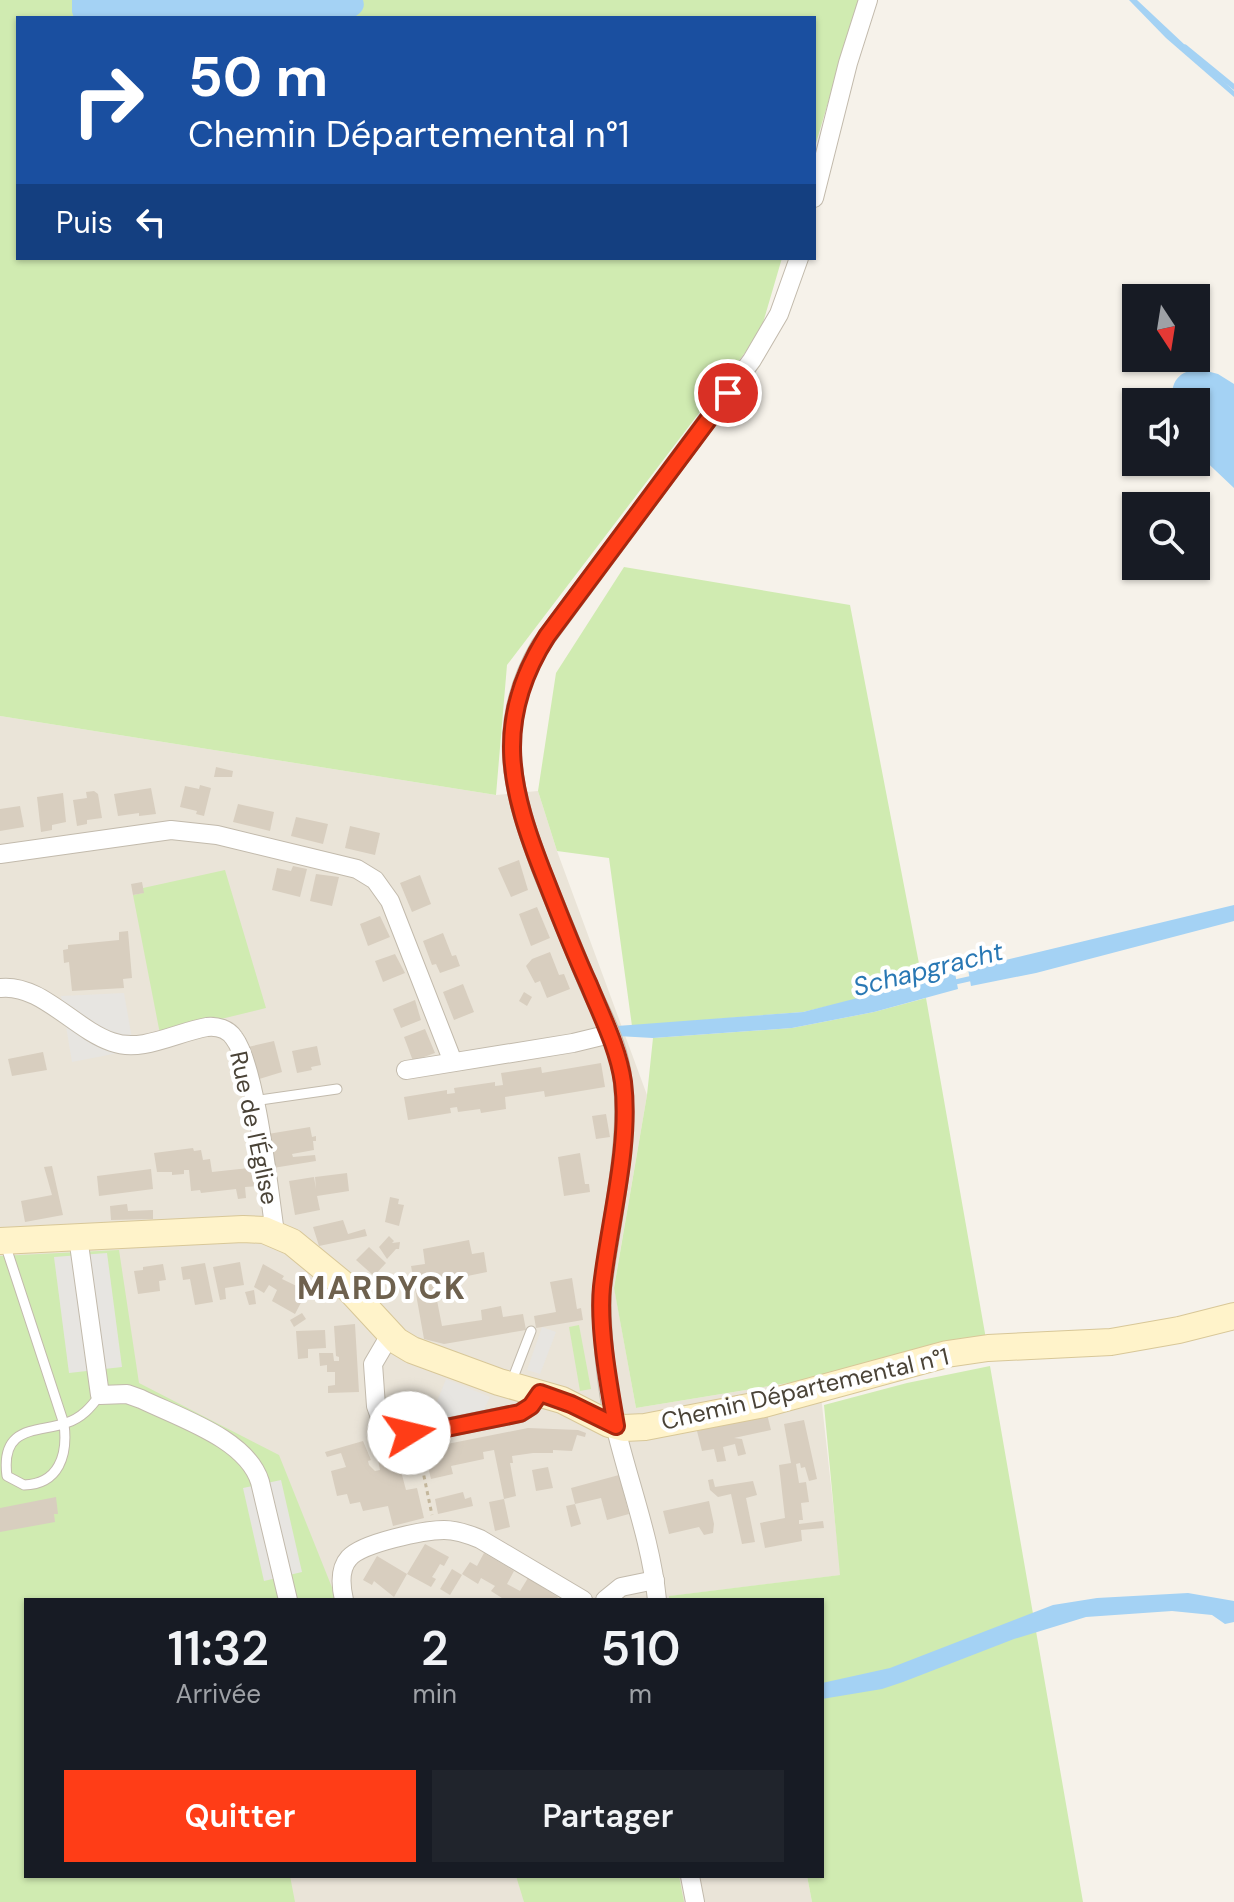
<!DOCTYPE html>
<html lang="fr">
<head>
<meta charset="utf-8">
<style>
	body { margin:0; font-family:"DM Sans",sans-serif; background:#20242c; color:#f1f3f6; height:100vh; display:flex; flex-direction:column; font-size:30px; white-space:nowrap }
	* { box-sizing:border-box; margin:0 }
	p { font-size:26px; color:#9ea1a6 }
	.icon { flex:none; width:44px; height:44px; fill:none; stroke:currentColor; stroke-width:2; stroke-linecap:round; stroke-linejoin:round }
	.map { position:relative; flex:1; overflow:hidden }
	.sheet { position:absolute; left:24px; top:1598px; width:800px; height:280px; display:flex; flex-direction:column; background:#171b24; border-radius:0px; box-shadow:0 2px 6px #0004 }
	.sheet>* { flex:none }
	.banner { position:absolute; left:16px; top:16px; width:800px; height:244px; border-radius:0px; box-shadow:0 2px 6px #0004; background:#1a4fa0; color:#fff; overflow:hidden }
	.needle { width:52px; rotate:168deg }
	.tools { position:absolute; left:1122px; top:284px; display:grid; gap:16px }
	.tools a { display:grid; place-items:center; width:88px; height:88px; border-radius:0px; background:#171b24; box-shadow:0 2px 6px #0004; font-size:40px }
	.pin { position:absolute; display:grid; place-items:center; width:68px; height:68px; color:#fff; margin:-34px; border:4px solid #fff; border-radius:50%; box-shadow:0 2px 8px #0007 }
	.me { position:absolute; width:88px; margin:-44px; rotate:81deg; stroke-linejoin:round; filter:drop-shadow(0 0 6px #0008) }
	.turn { display:flex; align-items:center; gap:28px; height:168px; padding:0 40px; font-size:36px }
	.turn .icon { width:104px; height:104px; stroke-width:2.5 }
	.turn b { display:block; font-size:56px; line-height:68px }
	.then { display:flex; align-items:center; height:76px; padding:0 40px; background:#0003; gap:16px; font-size:30px }
	.eta { display:flex; justify-content:space-evenly; align-items:center; height:136px; text-align:center }
	.eta b { font-size:48px; font-weight:600; line-height:56px }
	.cta { display:flex; gap:16px; margin-top:auto; padding:16px 40px }
	.cta a { flex:1; height:92px; border-radius:0px; background:#ff3d17; color:#fff; font-size:32px; font-weight:600; line-height:92px; text-align:center }
	.cta a+a { background:#20242c; color:#f1f3f6 }
	.map>svg:first-child { display:block }
	.residential { fill:#eae4d8 }
	.green { fill:#d0ebb1 }
	.parking { fill:#e7e5e1 }
	.water { fill:#a4d2f4 }
	.lines { fill:none; stroke-linecap:round; stroke-linejoin:round }
	.stream { stroke:#a4d2f4; stroke-width:5 }
	.building { fill:#d8cebf }
	.lane-casing { stroke:#c2baac; stroke-width:11 }
	.street-casing { stroke:#c2baac; stroke-width:20 }
	.secondary-casing { stroke:#d8c798; stroke-width:28 }
	.path { stroke:#c4b79c; stroke-width:3; stroke-dasharray:4 4; stroke-linecap:butt }
	.lane { stroke:#fff; stroke-width:9 }
	.street { stroke:#fff; stroke-width:18 }
	.secondary { stroke:#fff3ca; stroke-width:26 }
	.route-casing { stroke:#a6280f; stroke-width:20 }
	.route { stroke:#ff3d17; stroke-width:14 }
	.labels { text-anchor:middle; stroke-width:8; stroke-linejoin:round; paint-order:stroke }
	.street-label { font-size:24px; fill:#4a4337; stroke:#fff }
	.water-label { font-size:26px; font-style:italic; fill:#2978b4; stroke:#fff }
	.district-label { font-size:32px; font-weight:bold; letter-spacing:2px; fill:#6e614e; stroke:#fff }
</style>
</head>
<body>
<div class="map">
<svg width="1234" height="1902" viewBox="0 0 1234 1902">
	<rect width="100%" height="100%" fill="#f6f2ea"/>
	<path class="residential" d="M0 716 496 795 538 791 557 851 647 1095 614 1287 636 1408 819 1378 841 1575 670 1596 669 1600H26V1876H807L812 1902H0Z"/>
	<g class="green">
		<path d="M0 0H863L851 25 814 150V18H18V258H782L760 333 507 665 496 795 0 716Z"/>
		<path d="M624 567 850 605 922 979 863 998 803 1012 632 1026 609 858 557 851 538 791 556 673Z"/>
		<path d="M225 870 266 1008 160 1034 133 895 143 893V888Z"/>
		<path d="M926 998 986 1339 819 1378 636 1408 614 1288 647 1095 653 1038 792 1028 874 1012Z"/>
		<path d="M119 1250 139 1383 279 1455 337 1600H26V1876H290L295 1902H0V1256Z"/>
		<path d="M579 1325 591 1389 580 1391 569 1327Z"/>
		<path d="M990 1366 1083 1902H812L807 1876H822V1600H669V1596L840 1575 824 1405 907 1383Z"/>
		<path d="M516 1876H679L684 1902H524Z"/>
	</g>
	<g class="parking">
		<path d="M124 993 134 1050 72 1062 61 996Z"/>
		<path d="M107 1253 122 1367 69 1373 54 1257Z"/>
		<path d="M542 1327 556 1332 540 1374 527 1370Z"/>
		<path d="M446 1379 490 1397 483 1412 448 1420 432 1414Z"/>
		<path d="M281 1480 302 1572 264 1581 243 1488Z"/>
	</g>
	<g class="water">
		<path d="M72 0H363C366 9 360 14 352 18H74L72 12Z"/>
		<path d="M1129 0H1137L1234 91V97L1166 38Z"/>
		<path d="M1199 369 1218 374 1234 384V488L1196 452V402H1174C1168 383 1180 370 1199 369Z"/>
		<path d="M1234 905V921L1036 973 971 986 968 969Z"/>
		<path d="M955 973 958 989 874 1012 792 1028 653 1038 617 1036V1026L803 1012Z"/>
		<path d="M1188 1593 1234 1601V1622L1225 1624 1212 1615 1172 1611 1086 1617 1014 1639 903 1682 882 1689 822 1699V1683L890 1668 1053 1605 1097 1598Z"/>
	</g>
	<g class="lines">
		<g class="stream">
			<path d="M1185 47 1234 87"/>
			<path d="M951 983 973 978"/>
		</g>
	</g>
	<g class="building">
		<path d="M216 767 233 771 232 777H214Z"/>
		<path d="M200 785 211 788 204 816 196 814 197 811 180 807 185 786 199 789Z"/>
		<path d="M151 788 156 814 139 816V813L118 816 114 794Z"/>
		<path d="M94 791 98 794 102 818 87 820V824L77 826 73 800 87 798 86 792Z"/>
		<path d="M63 793 66 822 52 825V830L41 832 37 797Z"/>
		<path d="M238 804 274 812 270 831 233 822Z"/>
		<path d="M20 806 24 827 0 831V809Z"/>
		<path d="M296 817 328 824 323 844 291 836Z"/>
		<path d="M350 826 380 833 375 855 345 848Z"/>
		<path d="M519 860 528 890 511 897 498 868Z"/>
		<path d="M293 866 307 869 300 897 272 890 277 868 291 871Z"/>
		<path d="M316 874 339 877 332 906 310 901Z"/>
		<path d="M420 875 431 904 412 912 400 883Z"/>
		<path d="M142 882 144 893 133 895 131 884Z"/>
		<path d="M537 907 550 938 531 946 519 914Z"/>
		<path d="M380 916 390 937 368 946 360 924Z"/>
		<path d="M128 931 132 978 123 979 124 988 72 991 69 962 64 963 63 950 68 949V945L119 940V932Z"/>
		<path d="M443 933 452 956 456 955 460 966 440 973 436 964 432 965 423 941Z"/>
		<path d="M550 952 559 975 564 974 570 989 547 998 540 981 535 983 526 966 532 959Z"/>
		<path d="M395 954 405 973 383 982 375 961Z"/>
		<path d="M463 984 474 1012 454 1020 443 992Z"/>
		<path d="M524 992 532 997 527 1006 519 1001Z"/>
		<path d="M415 1000 421 1020 401 1028 393 1009Z"/>
		<path d="M425 1029 435 1053 413 1061 404 1037Z"/>
		<path d="M274 1041 282 1072 256 1080 248 1047Z"/>
		<path d="M317 1046 321 1065 311 1067 312 1070 297 1073 292 1051Z"/>
		<path d="M43 1052 47 1070 12 1076 8 1059Z"/>
		<path d="M601 1063 605 1087 545 1097 544 1091 505 1097 506 1109 481 1113 480 1109 458 1112 457 1107 450 1108 451 1113 408 1120 404 1097 447 1090V1094L455 1093 454 1088 495 1082V1086L503 1085 501 1073 541 1067 542 1073Z"/>
		<path d="M606 1114 610 1137 596 1139 592 1116Z"/>
		<path d="M310 1127 312 1137 316 1136V1141H313L314 1150 292 1154 293 1157 315 1155 316 1161 273 1168 268 1134Z"/>
		<path d="M193 1148 194 1151 201 1150 203 1160 210 1159 212 1172 258 1167 261 1186 245 1187 246 1198 238 1199 236 1189 201 1193 200 1190 191 1191 189 1170H184V1174L172 1175V1172H157L154 1153Z"/>
		<path d="M580 1153 585 1184H589L590 1192 564 1196 558 1157Z"/>
		<path d="M52 1166 63 1215 25 1222 21 1201 52 1195 44 1167Z"/>
		<path d="M151 1169 153 1189 99 1196 97 1176Z"/>
		<path d="M347 1173 349 1191 317 1196 320 1210 295 1215 289 1181 314 1177 316 1189 315 1177Z"/>
		<path d="M390 1197 399 1199 398 1204 404 1205 399 1226 385 1222Z"/>
		<path d="M127 1204 128 1211 153 1210V1219L111 1220 110 1206Z"/>
		<path d="M343 1220 348 1234 365 1229 367 1236 319 1246 313 1227Z"/>
		<path d="M389 1236 394 1241 392 1243 400 1242 399 1249H396L387 1259 379 1247Z"/>
		<path d="M469 1240 472 1254 484 1252 487 1272 443 1281 435 1290 442 1326 482 1320 481 1310 501 1306 503 1317 523 1314 526 1330 444 1344 424 1339 411 1266 425 1264 423 1249Z"/>
		<path d="M369 1247 386 1263 374 1276 356 1260Z"/>
		<path d="M240 1262 244 1285 225 1288 226 1299 220 1300 213 1267Z"/>
		<path d="M205 1263 213 1302 195 1305 190 1279 183 1280 181 1267Z"/>
		<path d="M163 1264 166 1280 159 1281 160 1291 138 1294 134 1271 143 1270V1267Z"/>
		<path d="M263 1264 284 1276 282 1279 307 1291 295 1314 272 1301 277 1290 269 1285 264 1293 254 1287Z"/>
		<path d="M572 1278 577 1309 581 1308 583 1320 536 1328 534 1316 556 1312 550 1282Z"/>
		<path d="M254 1290 256 1304 249 1305 245 1292Z"/>
		<path d="M302 1313 306 1319 294 1327 290 1320Z"/>
		<path d="M355 1324 359 1392 328 1393V1386L335 1385V1372H327V1365L320 1366 319 1353H333L334 1361H339V1357L336 1356 334 1326Z"/>
		<path d="M325 1330 326 1348 308 1349V1358L298 1359 296 1331Z"/>
		<path d="M767 1414 771 1430 734 1438 742 1439 746 1454 738 1456 735 1444 723 1447 726 1461 717 1462 714 1449 702 1451 697 1431Z"/>
		<path d="M804 1420 817 1479 809 1481 805 1467 801 1468 800 1463 796 1464 799 1483 806 1482 809 1502 801 1503 803 1520H799V1524L823 1521 824 1528 801 1530 802 1541 765 1548 760 1523 785 1518 779 1465 791 1463 784 1424Z"/>
		<path d="M528 1428 578 1430 586 1433 585 1437 577 1435 572 1451 553 1450V1453H533L512 1456 513 1463H510L516 1496 504 1499 494 1450 483 1452 484 1459 451 1466 453 1474 431 1479 425 1454 448 1447 447 1444Z"/>
		<path d="M363 1441 371 1460 368 1461 369 1465 375 1471 380 1470 378 1460 397 1456 406 1490 417 1488 424 1518 393 1526 388 1506 363 1511 360 1502 350 1504 347 1494 337 1496 331 1471 346 1467 341 1453 327 1457 325 1452Z"/>
		<path d="M548 1467 553 1488 536 1491 532 1470Z"/>
		<path d="M619 1475 629 1514 607 1520 601 1498 575 1504 581 1524 571 1527 566 1506 575 1504 571 1488Z"/>
		<path d="M713 1479 715 1487 753 1481 757 1495 746 1498 755 1542 742 1544 731 1494 718 1497 710 1490 708 1480Z"/>
		<path d="M463 1492 465 1499 471 1497 473 1506 438 1514 435 1499Z"/>
		<path d="M56 1497 58 1514H54L55 1522 0 1532V1508Z"/>
		<path d="M504 1499 510 1527 495 1531 489 1502Z"/>
		<path d="M709 1501 714 1524 713 1533 704 1535 699 1527 669 1534 663 1511Z"/>
		<path d="M425 1544 449 1557 444 1566 440 1564 436 1571 432 1577 436 1579 431 1587 407 1574Z"/>
		<path d="M484 1553 514 1571 507 1584 520 1591 528 1578 558 1597 556 1600H505L491 1591 495 1586 481 1578 478 1584 462 1574 470 1562 477 1566Z"/>
		<path d="M377 1556 407 1574 394 1597 374 1581 372 1585 363 1580Z"/>
		<path d="M452 1569 462 1575 450 1595 440 1589Z"/>
	</g>
	<g class="lines">
		<defs>
			<g id="lane">
				<path d="M253 1101 337 1089"/>
				<path d="M5 1244 64 1424C68 1455 59 1484 24 1485L7 1476C0 1424 39 1433 66 1423 82 1418 91 1407 100 1395"/>
				<path d="M511 1383 531 1331"/>
			</g>
			<g id="street">
				<path d="M814 198 848 63 868 0"/>
				<path d="M0 854 171 830 217 835 357 869 375 880 390 901 453 1062"/>
				<path d="M0 988C40 983 74 1029 112 1042 142 1053 177 1032 207 1027 217 1026 228 1029 234 1038 256 1067 269 1192 275 1233"/>
				<path d="M406 1070 573 1043 610 1034"/>
				<path d="M78 1237 100 1395 127 1394 141 1399C180 1418 247 1439 260 1482L288 1600"/>
				<path d="M390 1335 373 1364 376 1406 381 1420 403 1432 415 1434 520 1413 531 1406 540 1393"/>
				<path d="M344 1600C341 1587 339 1569 349 1558 362 1543 424 1530 444 1530 457 1530 468 1534 480 1539L583 1600"/>
				<path d="M605 1600 621 1587 655 1580"/>
				<path d="M657 1600C651 1540 629 1484 615 1425 607 1391 600 1325 602 1290 610 1223 635 1124 619 1060 613 1034 600 1010 589 986 574 951 560 915 545 879 513 796 492 729 540 646L752 360 779 314 799 258"/>
				<path d="M690 1876 695 1902"/>
			</g>
			<path id="secondary" d="M0 1241 243 1229 264 1230 292 1242 348 1288 397 1341 412 1350 499 1382 562 1400 609 1424 624 1428 645 1427 764 1404 947 1354 988 1348 1111 1342 1179 1330 1234 1316"/>
		</defs>
		<use href="#lane" class="lane-casing"/>
		<use href="#street" class="street-casing"/>
		<use href="#secondary" class="secondary-casing"/>
		<path class="path" d="M419 1452 432 1515"/>
		<use href="#lane" class="lane"/>
		<use href="#street" class="street"/>
		<use href="#secondary" class="secondary"/>
	</g>
	<g class="lines">
		<defs>
			<path id="route" d="M409 1433H422L520 1413 531 1406 540 1393 571 1404 616 1426C609 1386 598 1327 602 1287 609 1223 631 1146 623 1082 618 1048 602 1017 589 985 573 950 559 914 545 878 510 790 492 722 547 636L728 393"/>
		</defs>
		<use href="#route" class="route-casing"/>
		<use href="#route" class="route"/>
	</g>
	<g class="labels">
		<g class="street-label">
			<text transform="translate(254 1128) rotate(78)" y="8">Rue de l'Église</text>
			<text transform="translate(805 1389) rotate(-13)" y="8">Chemin Départemental n°1</text>
		</g>
		<g class="water-label">
			<text transform="translate(928 969) rotate(-14)" y="9">Schapgracht</text>
		</g>
		<g class="district-label">
			<text x="382" y="1299">MARDYCK</text>
		</g>
	</g>
</svg>
<div class="tools">
<a><svg class="needle" viewBox="-14 -14 28 28"><path d="M0-13l5 13h-10z" fill="#e53935"/><path d="M0 13l5-13h-10z" fill="#9ea1a6"/></svg></a>
<a><svg class="icon" aria-label="sound" viewBox="0 0 24 24"><path d="M4 9h4l5-4v14l-5-4H4zM17 9q2 3 0 6"/></svg></a>
<a><svg class="icon" aria-label="search" viewBox="0 0 24 24"><circle cx="10" cy="10" r="6"/><path d="M15 15l6 6"/></svg></a>
</div>
<div class="pin" style="left:728px;top:393px;background:#d93025"><svg class="icon" aria-label="arrive" viewBox="0 0 24 24"><path d="M6 21V4h12l-3 4 3 4H6"/></svg></div>
<svg class="me" style="left:409px;top:1433px" viewBox="-20 -20 40 40"><circle r="19" fill="#fff"/><path d="M0-13L10 11 0 6-10 11z" fill="#ff3d17"/></svg>
<div class="banner">
<div class="turn"><svg class="icon" aria-label="right" viewBox="0 0 24 24"><path d="M7 20v-9h11M14 6l5 5-5 5"/></svg><div><b>50 m</b>Chemin Départemental n°1</div></div>
<div class="then">Puis<svg class="icon" aria-label="left" viewBox="0 0 24 24"><path d="M17 20v-9H6M10 6l-5 5 5 5"/></svg></div>
</div>
<section class="sheet">
<div class="eta">
<div><b>11:32</b><p>Arrivée</p></div>
<div><b>2</b><p>min</p></div>
<div><b>510</b><p>m</p></div>
</div>
<div class="cta"><a>Quitter</a><a>Partager</a></div>
</section>
</div>
</body>
</html>
